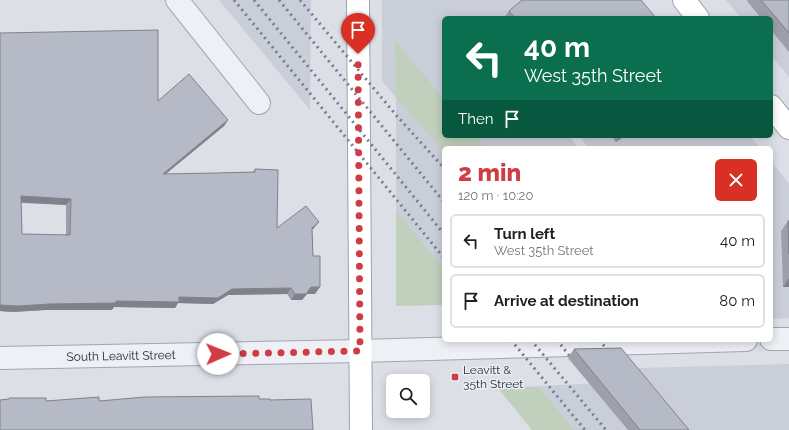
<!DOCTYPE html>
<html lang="en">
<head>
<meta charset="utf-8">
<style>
	body { margin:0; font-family:Raleway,sans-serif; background:#f6f6f6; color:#202124; height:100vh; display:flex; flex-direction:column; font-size:15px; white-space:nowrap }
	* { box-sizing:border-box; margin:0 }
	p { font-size:13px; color:#757577 }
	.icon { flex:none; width:22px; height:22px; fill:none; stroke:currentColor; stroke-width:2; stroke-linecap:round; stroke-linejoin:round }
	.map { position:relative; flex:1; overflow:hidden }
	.panel { position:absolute; left:442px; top:146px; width:331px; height:196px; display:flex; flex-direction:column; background:#fff; border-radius:6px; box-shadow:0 2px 10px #0003 }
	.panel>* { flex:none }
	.hud { position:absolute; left:442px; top:16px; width:331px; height:122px; border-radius:6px; box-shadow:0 2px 10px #0003; background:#0b6e4f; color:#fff; overflow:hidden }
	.controls { position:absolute; left:386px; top:374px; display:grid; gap:8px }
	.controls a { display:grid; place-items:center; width:44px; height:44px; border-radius:6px; background:#fff; box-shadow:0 2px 10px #0003; font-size:20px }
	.pin { position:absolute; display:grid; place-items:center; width:34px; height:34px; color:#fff; margin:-41px -17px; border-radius:50% 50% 50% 0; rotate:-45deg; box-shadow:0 0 4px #0007 }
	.pin .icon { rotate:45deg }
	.me { position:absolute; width:44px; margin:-22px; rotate:89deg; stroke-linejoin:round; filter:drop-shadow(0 0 3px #0008) }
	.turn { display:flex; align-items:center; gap:14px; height:84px; padding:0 16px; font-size:18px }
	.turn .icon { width:52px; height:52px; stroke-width:2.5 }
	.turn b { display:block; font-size:28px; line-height:34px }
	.then { display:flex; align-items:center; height:38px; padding:0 16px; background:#0003; gap:8px; font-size:15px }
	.round { display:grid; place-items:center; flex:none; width:42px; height:42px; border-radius:6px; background:#f6f6f6 }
	.head { display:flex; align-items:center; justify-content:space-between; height:68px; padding:0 16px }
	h1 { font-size:24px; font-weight:800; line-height:30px; color:#d03c44 }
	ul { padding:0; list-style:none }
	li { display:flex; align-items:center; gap:12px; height:54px; margin:0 8px 6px; padding:0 8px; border:2px solid #e0e0e0; border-radius:6px }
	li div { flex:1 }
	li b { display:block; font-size:15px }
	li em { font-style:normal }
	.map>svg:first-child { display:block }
	.built { fill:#caced8 }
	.green { fill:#c0d0bc }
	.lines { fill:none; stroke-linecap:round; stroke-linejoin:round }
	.minor-casing { stroke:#a1a6b0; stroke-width:24 }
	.major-casing { stroke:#9ba2b2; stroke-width:24 }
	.minor { stroke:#eef0f5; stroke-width:22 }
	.major { stroke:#fff; stroke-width:22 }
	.rail { stroke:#757d90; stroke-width:3; stroke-dasharray:2 4; stroke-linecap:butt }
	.wall { fill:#9da0aa; fill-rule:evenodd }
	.shaded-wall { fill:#7f828b }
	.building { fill:#b6bac6; stroke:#7f828b; fill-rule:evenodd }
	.route { stroke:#d03c44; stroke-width:7; stroke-dasharray:0 12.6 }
	.poi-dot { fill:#d03c44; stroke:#ebeef4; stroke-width:1.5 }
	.labels { text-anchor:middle; stroke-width:3; stroke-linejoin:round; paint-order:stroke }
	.street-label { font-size:12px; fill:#252c3d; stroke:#ebeef4 }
	.poi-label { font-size:12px; fill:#252c3d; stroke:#ebeef4; text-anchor:start }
</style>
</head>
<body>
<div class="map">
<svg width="789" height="430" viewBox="0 0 789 430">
	<rect width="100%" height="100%" fill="#dcdfe6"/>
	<g class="built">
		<path d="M219 0H311L310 110Z"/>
		<path d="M382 0H640L655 18H444V136H569L579 148H444V305L396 256V98L382 81Z"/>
		<path d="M726 0H789V77L771 55V18H741Z"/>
		<path d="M579 136H750L760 148H589Z"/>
		<path d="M771 161 789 184V318L771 319Z"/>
		<path d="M789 364V430H532L498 388 648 381 637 368Z"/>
	</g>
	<g class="green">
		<path d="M395 41 444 99V136H476L486 148H444V152L396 98Z"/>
		<path d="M396 211 444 269V305L396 306Z"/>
		<path d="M539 387 574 430H532L498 388Z"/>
	</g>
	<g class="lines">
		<defs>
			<g id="minor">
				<path d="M177 0 259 103"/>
				<path d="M771 339H789"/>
				<path d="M0 358 360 351 746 340"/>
			</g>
			<g id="major">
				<path d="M358 0 361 430"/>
				<path d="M684 0 698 18"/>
				<path d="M771 106 789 128"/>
			</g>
		</defs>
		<use href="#minor" class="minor-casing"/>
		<use href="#major" class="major-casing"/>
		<use href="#minor" class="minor"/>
		<use href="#major" class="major"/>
		<g class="rail">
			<path d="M234 0 444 258"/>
			<path d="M254 0 444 234"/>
			<path d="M279 0 444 202"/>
			<path d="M300 0 396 115 444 168"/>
			<path d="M511 340 585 430"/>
			<path d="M531 340 606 430"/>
			<path d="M557 340 576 364"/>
			<path d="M599 340 613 356"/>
		</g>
	</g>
	<g class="wall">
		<path d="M748 0H789V52L771 30V18H761L747 1Z"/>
		<path d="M509 11 656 18H504Z"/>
		<path d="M0 33 158 101 228 120 224 126 166 174 216 173 253 172 255 169 277 228H314L312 230 313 256 315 294H307L302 300H291L287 294 228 295 213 304 178 303 175 308 114 307 112 310H45L13 312 0 311ZM21 203 66 205V235L22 234Z"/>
		<path d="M611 136H624L616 142Z"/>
		<path d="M788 221H789V287H783L781 231Z"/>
		<path d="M574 349 689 430H628L568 358Z"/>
	</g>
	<g class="shaded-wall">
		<path d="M228 120 224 126 158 180 163 174Z"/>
		<path d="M621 136H624L616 142Z"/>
		<path d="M21 196 71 199 66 205 16 202Z"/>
		<path d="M319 222 314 228 307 234 312 228Z"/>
		<path d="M789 278V287H783Z"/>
		<path d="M311 287H320L315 294H307L302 300H291L295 294Z"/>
		<path d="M252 288H291L287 294 228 295 213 304 178 303 175 308 114 307 112 310H45L13 312 0 311V305L116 301 179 297 232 289Z"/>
	</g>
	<g class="building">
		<path d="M522 0H641L656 18H515L509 11Z"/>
		<path d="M761 0H789V33Z"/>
		<path d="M158 30V101L189 74 228 120 163 174 216 173 255 172V169L278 170 277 228 306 206 319 222 312 228 313 256H320V287H311L306 294H295L291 288 232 289 218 298 179 297V302L116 301V303L50 304 18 306 0 305V33ZM21 196 71 199 70 235 22 234Z"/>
		<path d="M788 221H789V254Z"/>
		<path d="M621 348 689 430H640L574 349Z"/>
		<path d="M259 396V399H270V400L311 399 313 430H0V400L9 399V398H46V401L99 397V401L145 397Z"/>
	</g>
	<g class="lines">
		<path class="route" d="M218 354 360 351 358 54"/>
	</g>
	<rect class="poi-dot" x="451" y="373" width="8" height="8" rx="2"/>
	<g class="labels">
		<g class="street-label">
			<text transform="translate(121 356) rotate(-1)" y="4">South Leavitt Street</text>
		</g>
		<g class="poi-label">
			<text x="463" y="374">Leavitt &amp;<tspan x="463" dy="14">35th Street</tspan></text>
		</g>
	</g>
</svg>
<div class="controls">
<a><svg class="icon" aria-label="search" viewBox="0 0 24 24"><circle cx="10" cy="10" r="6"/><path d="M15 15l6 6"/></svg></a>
</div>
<div class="pin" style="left:358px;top:54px;background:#d93025"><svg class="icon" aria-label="arrive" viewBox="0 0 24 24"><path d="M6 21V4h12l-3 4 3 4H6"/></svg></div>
<svg class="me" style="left:218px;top:354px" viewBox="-20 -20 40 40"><circle r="19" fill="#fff"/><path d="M0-13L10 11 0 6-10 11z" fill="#d03c44"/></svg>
<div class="hud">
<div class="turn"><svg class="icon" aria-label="left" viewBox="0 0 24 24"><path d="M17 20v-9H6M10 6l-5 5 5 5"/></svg><div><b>40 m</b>West 35th Street</div></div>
<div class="then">Then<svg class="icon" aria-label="arrive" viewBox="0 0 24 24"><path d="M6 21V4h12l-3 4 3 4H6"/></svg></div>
</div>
<section class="panel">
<div class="head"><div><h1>2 min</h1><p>120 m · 10:20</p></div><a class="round" style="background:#d93025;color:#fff"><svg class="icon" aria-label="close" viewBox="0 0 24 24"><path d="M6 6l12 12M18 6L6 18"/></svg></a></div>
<ul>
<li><svg class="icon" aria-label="left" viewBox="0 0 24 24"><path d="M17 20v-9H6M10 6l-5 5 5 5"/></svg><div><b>Turn left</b><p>West 35th Street</p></div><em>40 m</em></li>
<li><svg class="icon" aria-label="arrive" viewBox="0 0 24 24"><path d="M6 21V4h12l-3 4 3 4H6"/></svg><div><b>Arrive at destination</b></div><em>80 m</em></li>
</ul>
</section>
</div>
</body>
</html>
